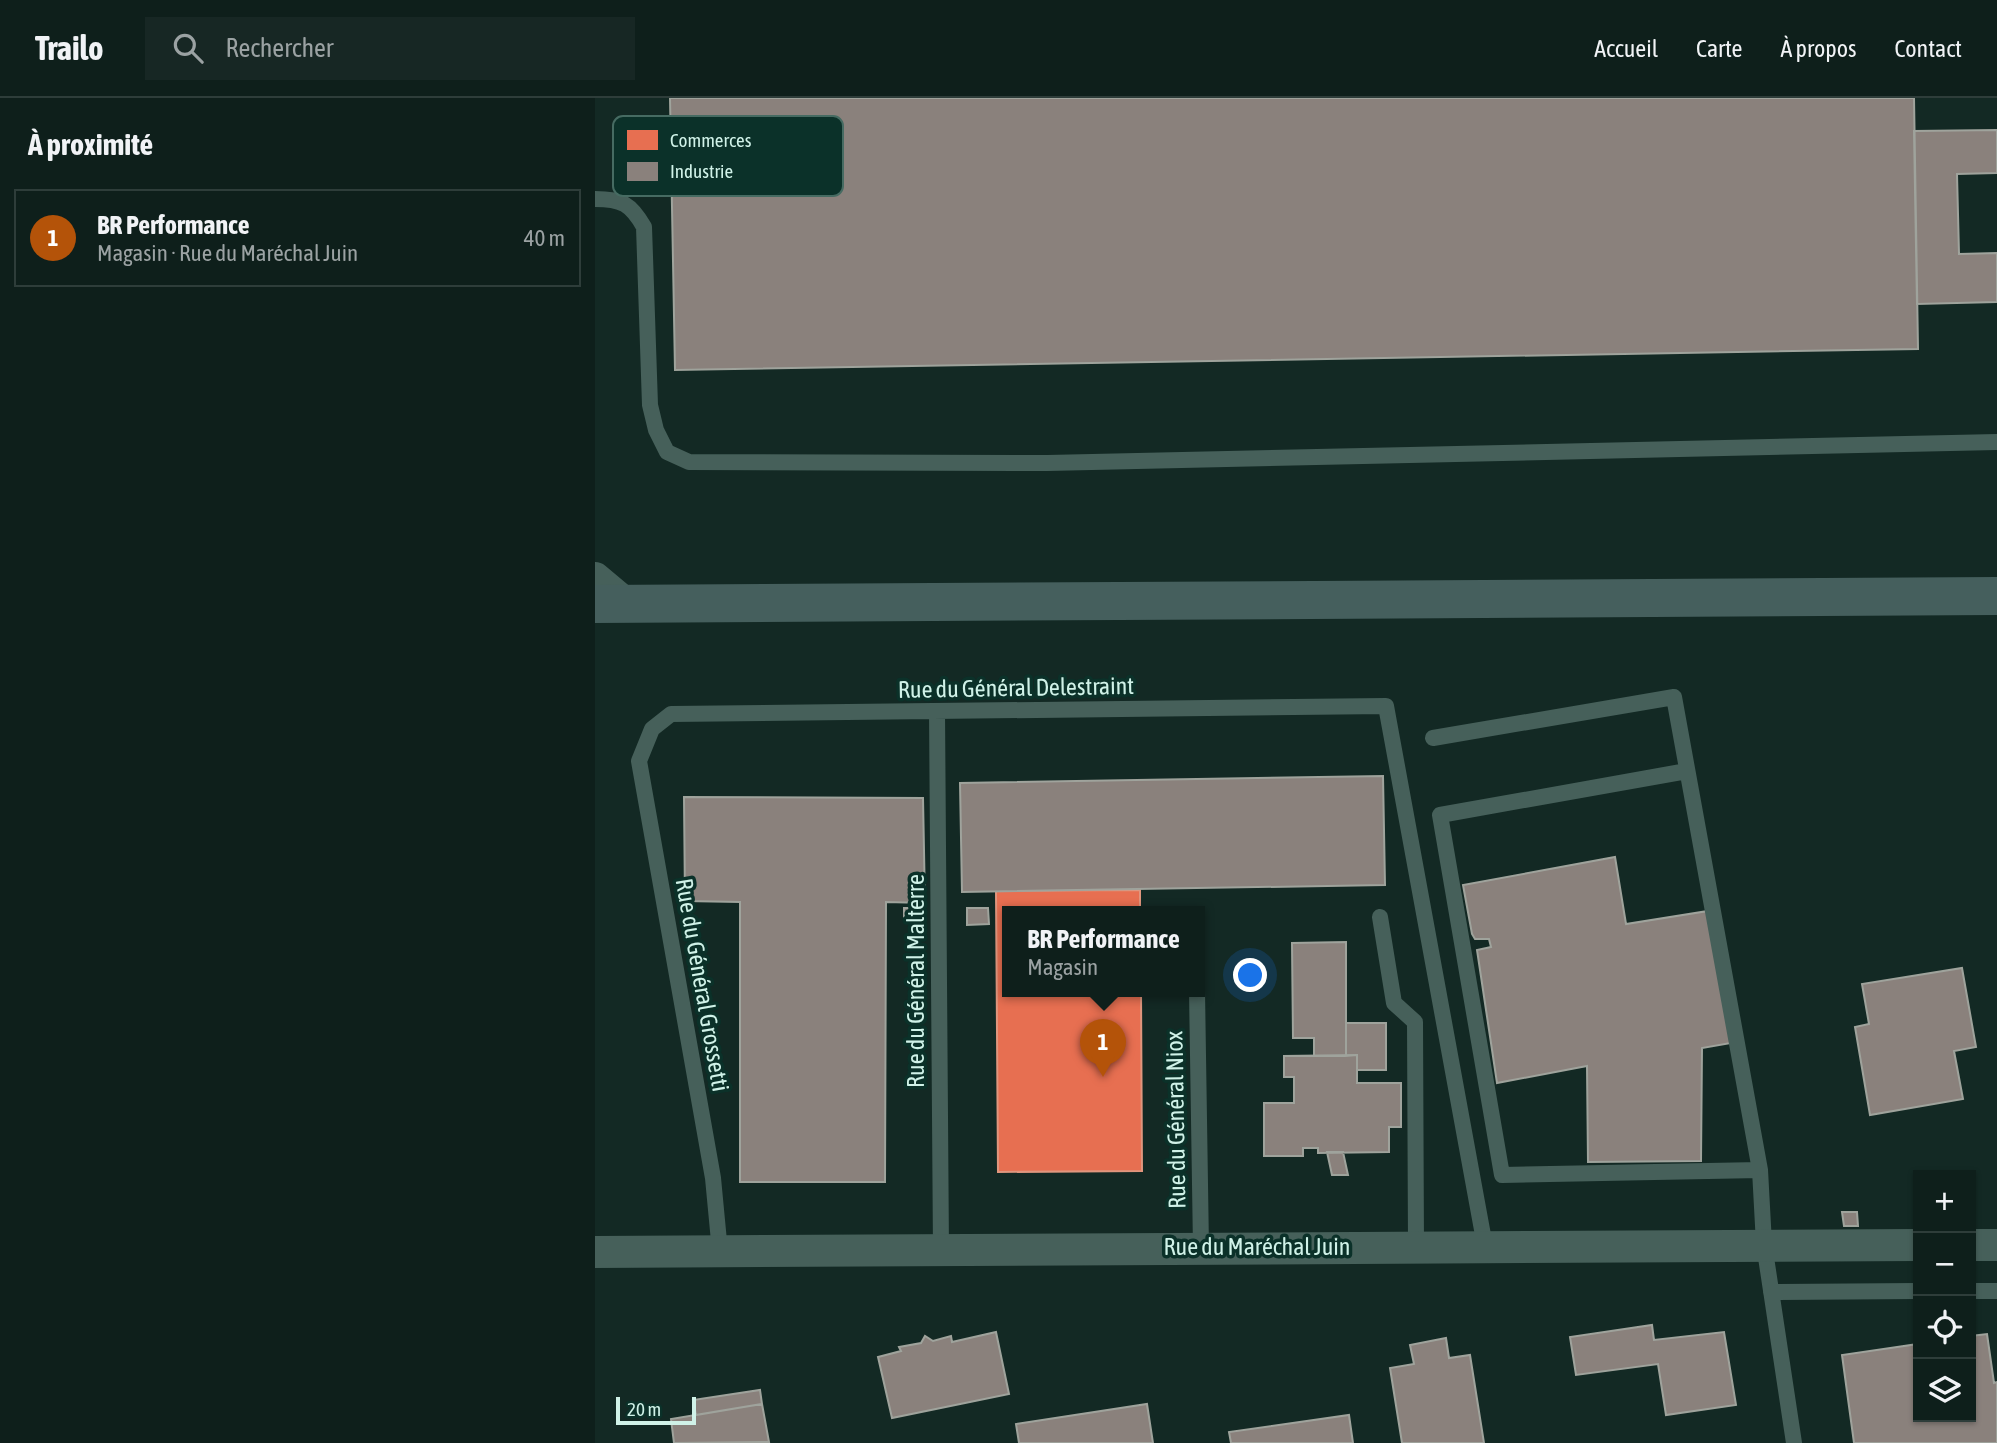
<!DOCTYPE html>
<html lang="fr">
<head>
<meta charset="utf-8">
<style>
  :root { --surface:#0e1f1b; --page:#172724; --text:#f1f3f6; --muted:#9ba2a3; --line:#2e3d3a; --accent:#b45309 }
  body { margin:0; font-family:"Asap Condensed",sans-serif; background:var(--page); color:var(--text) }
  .controls { position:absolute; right:21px; bottom:21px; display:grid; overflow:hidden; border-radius:0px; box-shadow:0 2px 5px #0004 }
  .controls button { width:63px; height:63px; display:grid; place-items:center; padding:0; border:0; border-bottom:2px solid var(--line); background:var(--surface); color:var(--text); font:35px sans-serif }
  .scale { position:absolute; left:21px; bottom:18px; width:80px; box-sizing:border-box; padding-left:7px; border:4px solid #d0f2e8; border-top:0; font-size:19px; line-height:24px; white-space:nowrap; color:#d0f2e8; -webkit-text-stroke:5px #0b3129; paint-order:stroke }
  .you { position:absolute; left:656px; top:878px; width:24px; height:24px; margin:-18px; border:5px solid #fff; border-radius:50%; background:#1a73e8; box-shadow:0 0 0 10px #1a73e833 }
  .badge { display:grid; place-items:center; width:46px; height:46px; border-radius:50%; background:var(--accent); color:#fff; font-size:23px; font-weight:700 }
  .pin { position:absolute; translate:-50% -58px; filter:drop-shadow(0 2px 4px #0008) }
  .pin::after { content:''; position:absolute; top:37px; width:24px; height:21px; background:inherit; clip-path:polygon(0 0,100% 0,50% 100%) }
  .popup { position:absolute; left:407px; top:808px; width:203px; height:91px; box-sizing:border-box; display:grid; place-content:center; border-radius:0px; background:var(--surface); filter:drop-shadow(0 2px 5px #0005); font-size:23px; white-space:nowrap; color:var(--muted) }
  .popup b { font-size:26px; color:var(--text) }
  .popup::after { content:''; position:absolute; left:50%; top:100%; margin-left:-14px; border:14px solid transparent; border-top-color:var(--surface) }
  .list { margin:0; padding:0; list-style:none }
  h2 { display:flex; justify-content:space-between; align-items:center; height:91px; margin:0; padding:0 28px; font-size:30px }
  h2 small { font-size:23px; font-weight:400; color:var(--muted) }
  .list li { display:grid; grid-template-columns:46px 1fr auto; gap:21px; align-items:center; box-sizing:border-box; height:98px; margin:0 14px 14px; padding:0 14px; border:2px solid var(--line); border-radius:0px }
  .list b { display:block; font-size:26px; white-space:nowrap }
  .list p { margin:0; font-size:23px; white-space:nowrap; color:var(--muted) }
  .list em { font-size:23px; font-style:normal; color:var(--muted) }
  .icon { flex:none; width:38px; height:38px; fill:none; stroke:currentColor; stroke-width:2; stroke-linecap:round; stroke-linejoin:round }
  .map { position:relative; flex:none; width:1402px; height:1345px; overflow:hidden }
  header { display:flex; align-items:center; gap:42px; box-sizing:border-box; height:98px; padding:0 35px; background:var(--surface); border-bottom:2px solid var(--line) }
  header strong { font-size:33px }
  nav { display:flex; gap:38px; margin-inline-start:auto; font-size:24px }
  .search { width:490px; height:63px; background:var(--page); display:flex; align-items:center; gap:18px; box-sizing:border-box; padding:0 24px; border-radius:0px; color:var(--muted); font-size:26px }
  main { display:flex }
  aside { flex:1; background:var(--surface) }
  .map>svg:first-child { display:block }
  .shops { fill:#e76f51; stroke:#e0967e; stroke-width:2 }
  .industry { fill:#8a817c; stroke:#9fa39c; stroke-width:2 }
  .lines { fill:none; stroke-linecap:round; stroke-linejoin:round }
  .service { stroke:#46605a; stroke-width:16 }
  .minor { stroke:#46605a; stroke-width:32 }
  .primary { stroke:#455f5d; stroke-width:38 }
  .labels { text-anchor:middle; stroke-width:7; stroke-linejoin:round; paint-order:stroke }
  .street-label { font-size:24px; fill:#d0f2e8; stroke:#0b3129 }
  .key { fill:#0b3129; stroke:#466b62; stroke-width:2 }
  .key-label { font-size:19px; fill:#d0f2e8 }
</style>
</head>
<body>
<header>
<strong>Trailo</strong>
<div class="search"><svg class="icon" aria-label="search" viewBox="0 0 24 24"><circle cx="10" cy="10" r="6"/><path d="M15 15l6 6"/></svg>Rechercher</div>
<nav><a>Accueil</a><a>Carte</a><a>À propos</a><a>Contact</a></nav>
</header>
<main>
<aside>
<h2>À proximité<small></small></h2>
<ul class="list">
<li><span class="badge">1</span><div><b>BR Performance</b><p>Magasin · Rue du Maréchal Juin</p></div><em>40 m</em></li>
</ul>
</aside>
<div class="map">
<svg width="1402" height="1345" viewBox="0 0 1402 1345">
  <rect width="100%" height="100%" fill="#132924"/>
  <path class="shops" d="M545,792V813H412V893H546L547,1073L403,1074L401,793Z"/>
  <path class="industry" d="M75,0H1319L1323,251L80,272Z
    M1402,32V75L1362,76L1364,156L1402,155V204L1322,206L1319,33Z
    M788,678L790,787L367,794L365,685Z
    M89,699L328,700L330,805L291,804L290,1084H145V804L90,803Z
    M1020,759L1031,826L1113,813L1136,945L1107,950L1106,1063L993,1064L992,968L902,985L882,852L896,849L894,841H880L877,836L868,787Z
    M309,810H329L330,818L309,819Z
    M372,810H393L394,826L372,827Z
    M751,844V958H719V940H698L697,845Z
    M1367,870L1381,949L1359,953L1368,1001L1275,1017L1260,929L1274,926L1267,886Z
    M751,925H791V972H762V957L751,958Z
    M762,957V985H806V1029H794V1054L723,1055V1050H708V1058H669V1005H699V979H689V958Z
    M732,1054H748L753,1077H737Z
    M1247,1114H1262L1263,1128H1249Z
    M1057,1227L1059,1242L1129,1234L1141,1307L1071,1317L1063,1266L981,1277L975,1239Z
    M401,1234L414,1296L297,1320L283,1259L306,1253L304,1249L326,1245L330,1238L338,1243L356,1238L357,1244Z
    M1392,1236L1399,1285L1402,1284V1345H1259L1247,1257L1323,1246V1319H1376V1238Z
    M851,1240L854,1260L875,1257L889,1345H807L795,1270L819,1266L815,1247Z
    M165,1292L167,1306L101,1317L98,1302Z
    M167,1306L174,1344L79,1345L76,1321Z
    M552,1306L558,1345H424L421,1326Z
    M754,1317L758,1345H636L634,1334Z"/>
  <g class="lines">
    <path class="service" d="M0,101C27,101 36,106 49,129L55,307L61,332L72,354L94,364L452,365L1402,344
      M342,613L346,1153
      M838,640L1079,599L1165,1072L1169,1146L1199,1345
      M1092,673L845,717L907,1077L1165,1072
      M785,819L799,905L820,924L821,1148
      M602,893L606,1150
      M125,1154L118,1080L44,663L57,631L76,616L791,608L890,1148
      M1376,1193H1402
      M1176,1194L1323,1193"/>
    <path class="minor" d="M0,480L31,506
      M1376,1147H1402
      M0,1154L1323,1147"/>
    <path class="primary" d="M0,506L1402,498"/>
  </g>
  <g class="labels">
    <g class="street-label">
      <text transform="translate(421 590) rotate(-1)" y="8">Rue du Général Delestraint</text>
      <text transform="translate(321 883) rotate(-90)" y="8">Rue du Général Malterre</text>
      <text transform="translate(107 887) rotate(80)" y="8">Rue du Général Grossetti</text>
      <text transform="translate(581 1022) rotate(-91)" y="8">Rue du Général Niox</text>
      <text x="662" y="1157">Rue du Maréchal Juin</text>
    </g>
  </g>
  <rect x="18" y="18" width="230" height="80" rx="10" class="key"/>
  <rect x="32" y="32" width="31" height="20" fill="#e76f51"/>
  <rect x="32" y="64" width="31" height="19" fill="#8a817c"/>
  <g class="key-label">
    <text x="75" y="49">Commerces</text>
    <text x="75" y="80">Industrie</text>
  </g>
</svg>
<div class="controls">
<button>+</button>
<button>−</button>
<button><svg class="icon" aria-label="locate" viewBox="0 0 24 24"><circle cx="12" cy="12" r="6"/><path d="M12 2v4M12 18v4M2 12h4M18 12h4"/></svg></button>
<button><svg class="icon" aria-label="layers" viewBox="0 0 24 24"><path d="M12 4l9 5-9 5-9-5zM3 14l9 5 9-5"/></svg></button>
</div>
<div class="scale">20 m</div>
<div class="you"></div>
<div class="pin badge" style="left:508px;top:979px">1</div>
<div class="popup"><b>BR Performance</b>Magasin</div>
</div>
</main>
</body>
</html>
